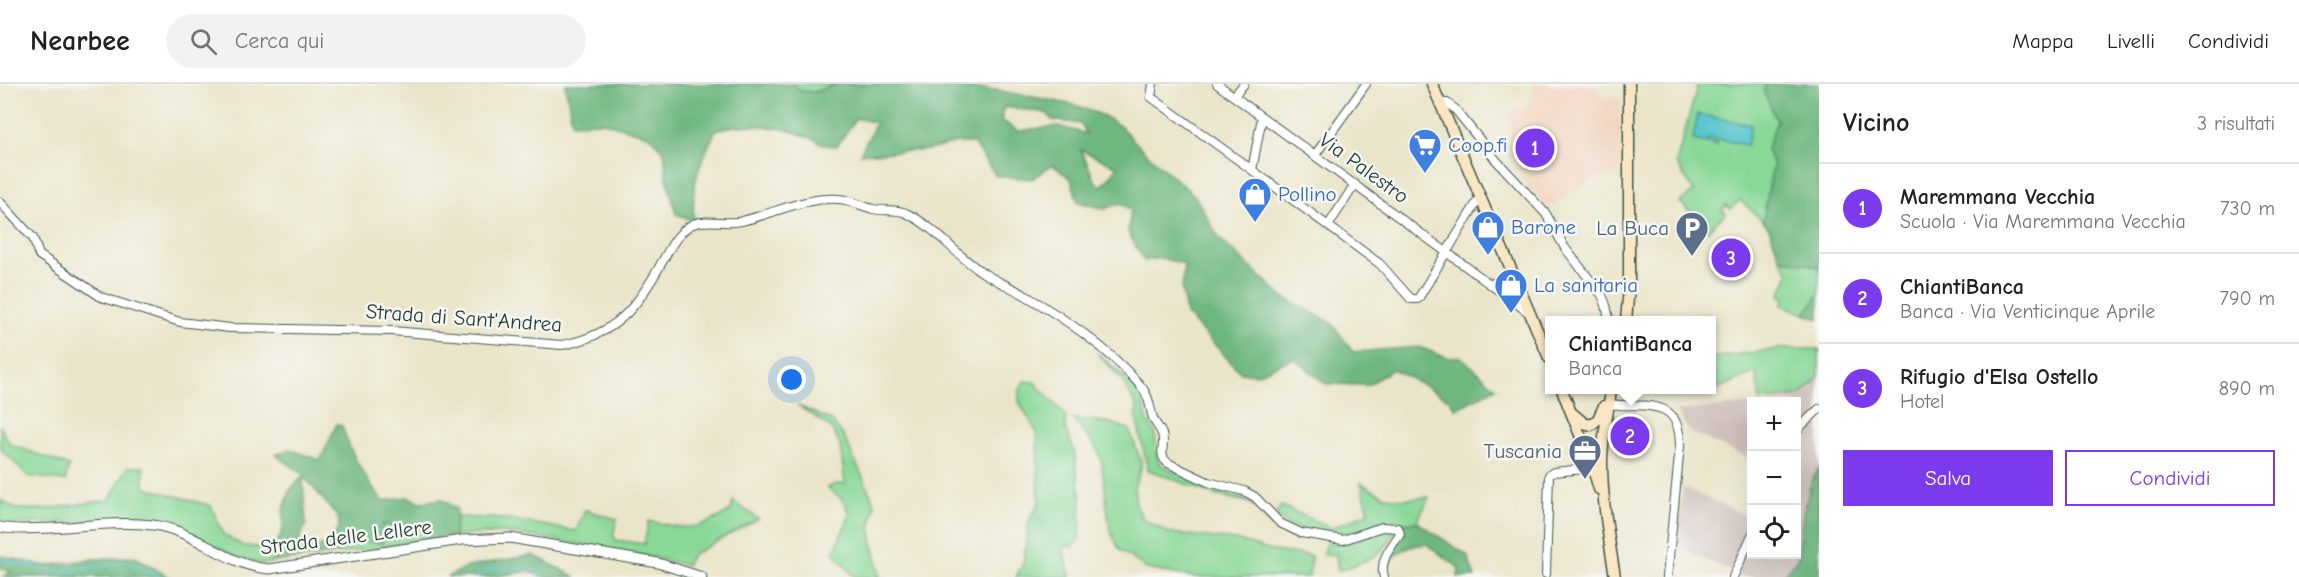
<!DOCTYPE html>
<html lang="it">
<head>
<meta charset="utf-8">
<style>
  :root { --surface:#fff; --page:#f2f2f2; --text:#202124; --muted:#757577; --line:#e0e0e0; --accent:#7c3aed }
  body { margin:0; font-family:"Comic Neue",sans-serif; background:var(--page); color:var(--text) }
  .controls { position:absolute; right:18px; bottom:18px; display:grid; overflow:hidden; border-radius:0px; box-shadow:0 6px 24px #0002 }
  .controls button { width:54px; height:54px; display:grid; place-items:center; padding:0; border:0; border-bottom:2px solid var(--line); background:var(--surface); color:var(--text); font:30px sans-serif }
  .you { position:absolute; left:792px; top:296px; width:21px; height:21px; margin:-15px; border:4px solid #fff; border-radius:50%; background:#1a73e8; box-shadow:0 0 0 9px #1a73e833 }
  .badge { display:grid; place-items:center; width:39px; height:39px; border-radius:50%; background:var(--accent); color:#fff; font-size:20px; font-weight:700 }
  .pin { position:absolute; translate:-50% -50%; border:3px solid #fff; box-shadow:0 2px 6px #0006 }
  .popup { position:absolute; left:1545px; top:232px; width:171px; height:78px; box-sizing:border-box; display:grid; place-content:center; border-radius:0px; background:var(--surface); filter:drop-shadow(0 2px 4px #0005); font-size:20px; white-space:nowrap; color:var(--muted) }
  .popup b { font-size:22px; color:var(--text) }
  .popup::after { content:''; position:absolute; left:50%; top:100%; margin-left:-12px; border:12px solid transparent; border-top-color:var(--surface) }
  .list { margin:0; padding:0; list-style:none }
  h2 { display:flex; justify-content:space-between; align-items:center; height:78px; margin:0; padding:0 24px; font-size:26px }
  h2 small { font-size:20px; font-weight:400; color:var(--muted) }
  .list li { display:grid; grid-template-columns:39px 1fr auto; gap:18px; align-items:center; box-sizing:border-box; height:90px; padding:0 24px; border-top:2px solid var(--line) }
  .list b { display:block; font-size:22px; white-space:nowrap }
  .list p { margin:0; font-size:20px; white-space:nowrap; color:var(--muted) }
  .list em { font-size:20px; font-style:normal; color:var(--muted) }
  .actions { display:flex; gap:12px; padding:18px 24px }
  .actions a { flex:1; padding:14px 0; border:2px solid var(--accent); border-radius:0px; text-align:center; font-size:21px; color:var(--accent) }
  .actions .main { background:var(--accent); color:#fff }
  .icon { flex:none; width:33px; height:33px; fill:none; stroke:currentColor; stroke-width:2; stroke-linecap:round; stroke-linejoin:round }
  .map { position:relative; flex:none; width:1819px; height:493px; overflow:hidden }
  header { display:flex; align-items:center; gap:36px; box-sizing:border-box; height:84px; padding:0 30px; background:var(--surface); border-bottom:2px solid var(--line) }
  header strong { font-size:28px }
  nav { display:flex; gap:33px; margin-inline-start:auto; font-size:21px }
  .search { width:420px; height:54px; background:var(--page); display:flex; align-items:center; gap:15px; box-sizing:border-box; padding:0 21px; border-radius:33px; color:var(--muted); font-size:22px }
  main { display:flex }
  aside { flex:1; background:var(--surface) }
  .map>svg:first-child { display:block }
  .built { fill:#f3d4bf }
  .industrial { fill:#cfc0bb }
  .green { fill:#89d897; stroke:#548a66; stroke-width:1.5 }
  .forest { fill:#6eb880; stroke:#467a5a; stroke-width:1.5; fill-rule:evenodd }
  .water { fill:#58c6cf; stroke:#3c8282; stroke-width:1.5 }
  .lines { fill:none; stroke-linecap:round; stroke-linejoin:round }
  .stream { stroke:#58c6cf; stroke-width:2 }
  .minor-casing { stroke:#3d564a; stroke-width:10 }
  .tertiary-casing { stroke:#3d564a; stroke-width:11 }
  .secondary-casing { stroke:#3d564a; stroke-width:13 }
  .minor { stroke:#fff; stroke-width:8 }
  .tertiary { stroke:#fff; stroke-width:9 }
  .secondary { stroke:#fbe6c3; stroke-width:10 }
  .labels { text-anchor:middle; stroke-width:5; stroke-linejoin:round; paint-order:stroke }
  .shop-label { font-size:21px; fill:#366cbe; stroke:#f6f6f2; text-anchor:start }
  .street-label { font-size:21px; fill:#1f3d34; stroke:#f6f6f2 }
  .service-label { font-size:21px; fill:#4e5e75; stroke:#f6f6f2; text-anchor:end }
</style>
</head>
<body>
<header>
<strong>Nearbee</strong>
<div class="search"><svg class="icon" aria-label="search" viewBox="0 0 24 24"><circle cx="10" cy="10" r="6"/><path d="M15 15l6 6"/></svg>Cerca qui</div>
<nav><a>Mappa</a><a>Livelli</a><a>Condividi</a></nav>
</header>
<main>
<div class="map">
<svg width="1819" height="493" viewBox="0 0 1819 493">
  <rect width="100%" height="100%" fill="#f6f6f2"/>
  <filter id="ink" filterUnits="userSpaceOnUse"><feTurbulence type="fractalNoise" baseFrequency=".0167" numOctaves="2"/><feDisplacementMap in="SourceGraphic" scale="12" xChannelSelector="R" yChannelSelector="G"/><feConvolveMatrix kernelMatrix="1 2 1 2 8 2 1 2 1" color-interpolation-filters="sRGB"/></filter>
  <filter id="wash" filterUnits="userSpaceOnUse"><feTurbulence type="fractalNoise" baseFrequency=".008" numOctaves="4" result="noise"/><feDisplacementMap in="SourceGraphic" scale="24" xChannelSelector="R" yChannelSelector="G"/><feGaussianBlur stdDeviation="1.35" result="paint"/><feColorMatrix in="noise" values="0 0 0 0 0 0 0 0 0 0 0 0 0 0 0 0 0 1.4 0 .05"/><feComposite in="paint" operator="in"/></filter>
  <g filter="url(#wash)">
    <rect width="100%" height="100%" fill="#eae5c9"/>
    <path class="built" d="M1534,0H1594L1605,15L1620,14V91L1592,94L1549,124L1527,102L1506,32L1533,18Z"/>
    <path class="industrial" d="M1819,293V384L1811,399L1803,431L1798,475L1782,493H1738L1739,490L1676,463L1683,403L1751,434L1752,470H1796V318L1767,317L1801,311Z
      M1751,320V375L1691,349L1676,327Z"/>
    <path class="green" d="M792,0H836C818,7 809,13 792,0Z
      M1698,0H1765L1764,8L1777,37L1767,65L1773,81L1763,137L1740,116L1730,125L1726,121L1722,125L1726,129L1708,147L1680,118L1694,107L1676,79Z
      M1780,174L1819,183V210L1805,230L1782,221L1785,214L1780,211L1789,190Z
      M1780,265H1819V293L1801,311L1760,317L1756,288L1708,309L1703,306H1711V274Z
      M1097,269L1126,294L1141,312L1148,337L1155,348L1157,375L1161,381L1206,403L1245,415L1258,424L1269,437L1291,454L1270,441L1259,426L1248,418L1218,412L1148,386L1136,333L1137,323L1121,295Z
      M1024,297L1034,298L1066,332L1065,344L1074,366L1081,414L1080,454L1074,462L1063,463L1070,493H1016L1023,480L1029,436L1039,420L1037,349L1019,318V308Z
      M797,321L832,337L844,353L875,420L870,445L880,493H854L834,468L850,430L843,416L827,404L836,400H845L840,361L831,344Z
      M1073,335L1107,338L1129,345L1141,377V384L1134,403L1136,420L1143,435L1169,449L1236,456L1268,466L1311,472L1309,493H1193L1147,485L1119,465L1110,446L1102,380L1098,366Z
      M0,342L10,360L69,382L65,397L28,392L2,366L0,361Z
      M128,383H144V403L211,422L224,451L243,462L274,464L275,478L262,480L236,473L194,450L154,436L9,440L0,437V416L16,425H45L109,416Z
      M1361,399C1387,416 1398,417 1429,413L1417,438L1387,439L1342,454L1302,446L1287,441L1276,430L1281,422L1332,444L1369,428Z
      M733,417L758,435L692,471L686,481L641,471L523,451L500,449L454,452L457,433L508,435L576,447L585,426L617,435L613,451L616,456L644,460L649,437C689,446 694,447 731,427Z
      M383,440L399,444L423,440L427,456L335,470L349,457L382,459Z
      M1389,446L1395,447C1384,474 1362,478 1338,487L1336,470L1324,471L1326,459H1349L1368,451Z"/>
    <path class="forest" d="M565,0H792L801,7L816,8L836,0H937L941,2L996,6L1075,21L1104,32L1120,42L1146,69L1195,112L1219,154L1284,214L1331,238L1353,268L1419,263L1449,274L1460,272L1496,304L1456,325L1449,315L1393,285L1368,301L1326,300L1294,274L1257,290L1240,288L1186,230L1182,206L1184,180L1161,174L1144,177L1128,148L1131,126L1120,119L1105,125L1078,118L1071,95L1052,81L1032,95L996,92L973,59H956L928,66L860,70L876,39L856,34L837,62C818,61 821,57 806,52C776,41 747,38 716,46C699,81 691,97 694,137L676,130L667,95L664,68L650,52L603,38L572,39ZM1004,23L1047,29L1052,36L1081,40L1087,50L1058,42L1018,47L1001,36ZM1081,66L1118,83L1102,102L1096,99Z
      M1765,0H1819V183L1780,174L1769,144L1763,137L1773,81L1767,65L1777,37L1764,8Z
      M1819,210V235L1805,230Z
      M337,340L342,342C351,370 364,394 383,417L407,413L421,418L442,415L457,425L454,452L427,456L423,440L399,444L383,440L382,459L349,457L335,470L275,478L274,464L283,446V428L290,406L304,391L276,371L289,365L320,376ZM306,395L338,433L339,442L330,460L320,462L298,460L306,440L303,396Z
      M1819,384V493H1782L1798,475L1803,431L1811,399Z
      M1417,438L1467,471L1475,493H1458L1459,484L1426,460C1412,461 1397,467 1389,479L1386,477L1392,465L1404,451L1402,440Z
      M533,471L576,493H542L529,487L491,493H447L467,483Z
      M0,472L47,482L93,475L136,473L169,493H3L12,488L0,485Z"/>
    <path class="water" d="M1698,30L1751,41L1747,61L1708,53L1707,56L1717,58L1716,61L1693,56Z"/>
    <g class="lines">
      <path class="stream" d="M0,475L65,489L127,478L159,493
        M477,493L490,485L533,486L543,493"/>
    </g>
  </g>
  <g filter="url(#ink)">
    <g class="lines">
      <defs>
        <path id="minor" d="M1153,0L1151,13L1252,86
          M1217,0L1528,228
          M1234,12L1244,0
          M1439,19H1447L1455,25L1496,76L1546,130L1565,164L1602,211L1606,221L1609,236
          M1262,33L1252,86L1380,180L1411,215H1418L1480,113
          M1315,71L1366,0
          M0,118L33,154L39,171L101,213L180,238L230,244L392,247L562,261C616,251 637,224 662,178C670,164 678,147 693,140C707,134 727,141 742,137C776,129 803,113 839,115C851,116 861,122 873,125C885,128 896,124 908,130C936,144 954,169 979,186C993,196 1009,202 1023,210C1067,236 1107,263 1140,301C1150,312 1149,322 1153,334C1155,340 1160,344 1162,350C1166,361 1157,371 1168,379L1208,398L1244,407L1255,413L1280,439L1301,449L1343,456L1382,443L1398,444L1400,450C1391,463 1379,476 1384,493
          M1328,142L1355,100
          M1493,199L1499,201L1506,199L1512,188
          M1609,320C1643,325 1680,310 1680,362L1667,493
          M1796,349L1802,341L1819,325
          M1546,490L1549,391L1554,388L1593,384
          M1733,493L1752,451"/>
        <path id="tertiary" d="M0,443C17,447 34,444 51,444C85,442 119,437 153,441C195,446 226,482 269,485L462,456L510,454L658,479L702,493"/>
        <path id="secondary" d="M1432,0L1549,274
          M1626,236L1629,204V0
          M1562,306L1591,378L1599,405
          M1611,306C1608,330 1602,354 1602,379C1602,417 1609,455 1615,493
          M1572,329L1584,339L1591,341L1598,335L1604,322"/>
      </defs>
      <use href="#minor" class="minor-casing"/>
      <use href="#tertiary" class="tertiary-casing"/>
      <use href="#secondary" class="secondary-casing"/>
      <use href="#minor" class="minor"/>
      <use href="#tertiary" class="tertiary"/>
      <use href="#secondary" class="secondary"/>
    </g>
  </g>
  <defs>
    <symbol id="supermarket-pin" viewBox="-11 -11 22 30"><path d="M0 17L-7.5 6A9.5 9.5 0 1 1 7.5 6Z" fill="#3f7fe0" stroke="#f6f6f2"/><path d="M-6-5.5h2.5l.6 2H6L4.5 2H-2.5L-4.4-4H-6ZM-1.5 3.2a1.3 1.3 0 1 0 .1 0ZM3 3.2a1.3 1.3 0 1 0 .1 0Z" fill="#fff"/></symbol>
    <symbol id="shop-pin" viewBox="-11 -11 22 30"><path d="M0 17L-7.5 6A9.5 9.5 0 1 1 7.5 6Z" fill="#3f7fe0" stroke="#f6f6f2"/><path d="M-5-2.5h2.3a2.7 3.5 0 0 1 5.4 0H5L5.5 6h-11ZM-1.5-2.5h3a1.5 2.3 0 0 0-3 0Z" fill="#fff"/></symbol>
    <symbol id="parking-pin" viewBox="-11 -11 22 30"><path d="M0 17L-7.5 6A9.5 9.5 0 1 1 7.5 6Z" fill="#5c6f8a" stroke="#f6f6f2"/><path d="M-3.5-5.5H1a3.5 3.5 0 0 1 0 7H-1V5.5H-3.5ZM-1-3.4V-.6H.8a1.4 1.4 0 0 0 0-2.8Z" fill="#fff"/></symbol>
    <symbol id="office-pin" viewBox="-11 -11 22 30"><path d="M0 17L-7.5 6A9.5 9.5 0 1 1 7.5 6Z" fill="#5c6f8a" stroke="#f6f6f2"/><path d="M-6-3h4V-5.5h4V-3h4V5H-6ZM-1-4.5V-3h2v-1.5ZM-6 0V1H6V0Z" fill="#fff"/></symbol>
  </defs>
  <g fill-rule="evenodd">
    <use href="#supermarket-pin" x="1406" y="42" width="38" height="52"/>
    <use href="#shop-pin" x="1236" y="91" width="38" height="52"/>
    <use href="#shop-pin" x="1469" y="124" width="38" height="52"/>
    <use href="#parking-pin" x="1673" y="125" width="38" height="52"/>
    <use href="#shop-pin" x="1492" y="182" width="38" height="52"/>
    <use href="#office-pin" x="1566" y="348" width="38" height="52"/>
  </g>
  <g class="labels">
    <g class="shop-label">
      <text x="1448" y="68">Coop.fi</text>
      <text x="1278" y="117">Pollino</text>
      <text x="1511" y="150">Barone</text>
      <text x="1534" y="208">La sanitaria</text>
    </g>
    <g class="street-label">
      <text transform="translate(1364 84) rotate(36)" y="7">Via Palestro</text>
      <text transform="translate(464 234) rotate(4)" y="7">Strada di Sant'Andrea</text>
      <text transform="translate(346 453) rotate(-7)" y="7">Strada delle Lellere</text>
    </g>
    <g class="service-label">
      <text x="1669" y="151">La Buca</text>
      <text x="1562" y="374">Tuscania</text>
    </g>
  </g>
</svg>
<div class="controls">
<button>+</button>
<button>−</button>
<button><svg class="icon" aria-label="locate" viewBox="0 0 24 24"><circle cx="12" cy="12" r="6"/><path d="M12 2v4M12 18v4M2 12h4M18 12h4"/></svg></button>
</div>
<div class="you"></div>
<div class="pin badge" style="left:1535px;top:64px">1</div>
<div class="pin badge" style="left:1630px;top:352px">2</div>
<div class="popup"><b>ChiantiBanca</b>Banca</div>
<div class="pin badge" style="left:1731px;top:174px">3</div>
</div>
<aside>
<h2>Vicino<small>3 risultati</small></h2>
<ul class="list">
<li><span class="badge">1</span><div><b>Maremmana Vecchia</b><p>Scuola · Via Maremmana Vecchia</p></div><em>730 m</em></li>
<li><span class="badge">2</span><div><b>ChiantiBanca</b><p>Banca · Via Venticinque Aprile</p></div><em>790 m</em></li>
<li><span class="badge">3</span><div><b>Rifugio d'Elsa Ostello</b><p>Hotel</p></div><em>890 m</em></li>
</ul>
<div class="actions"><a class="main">Salva</a><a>Condividi</a></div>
</aside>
</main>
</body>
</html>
